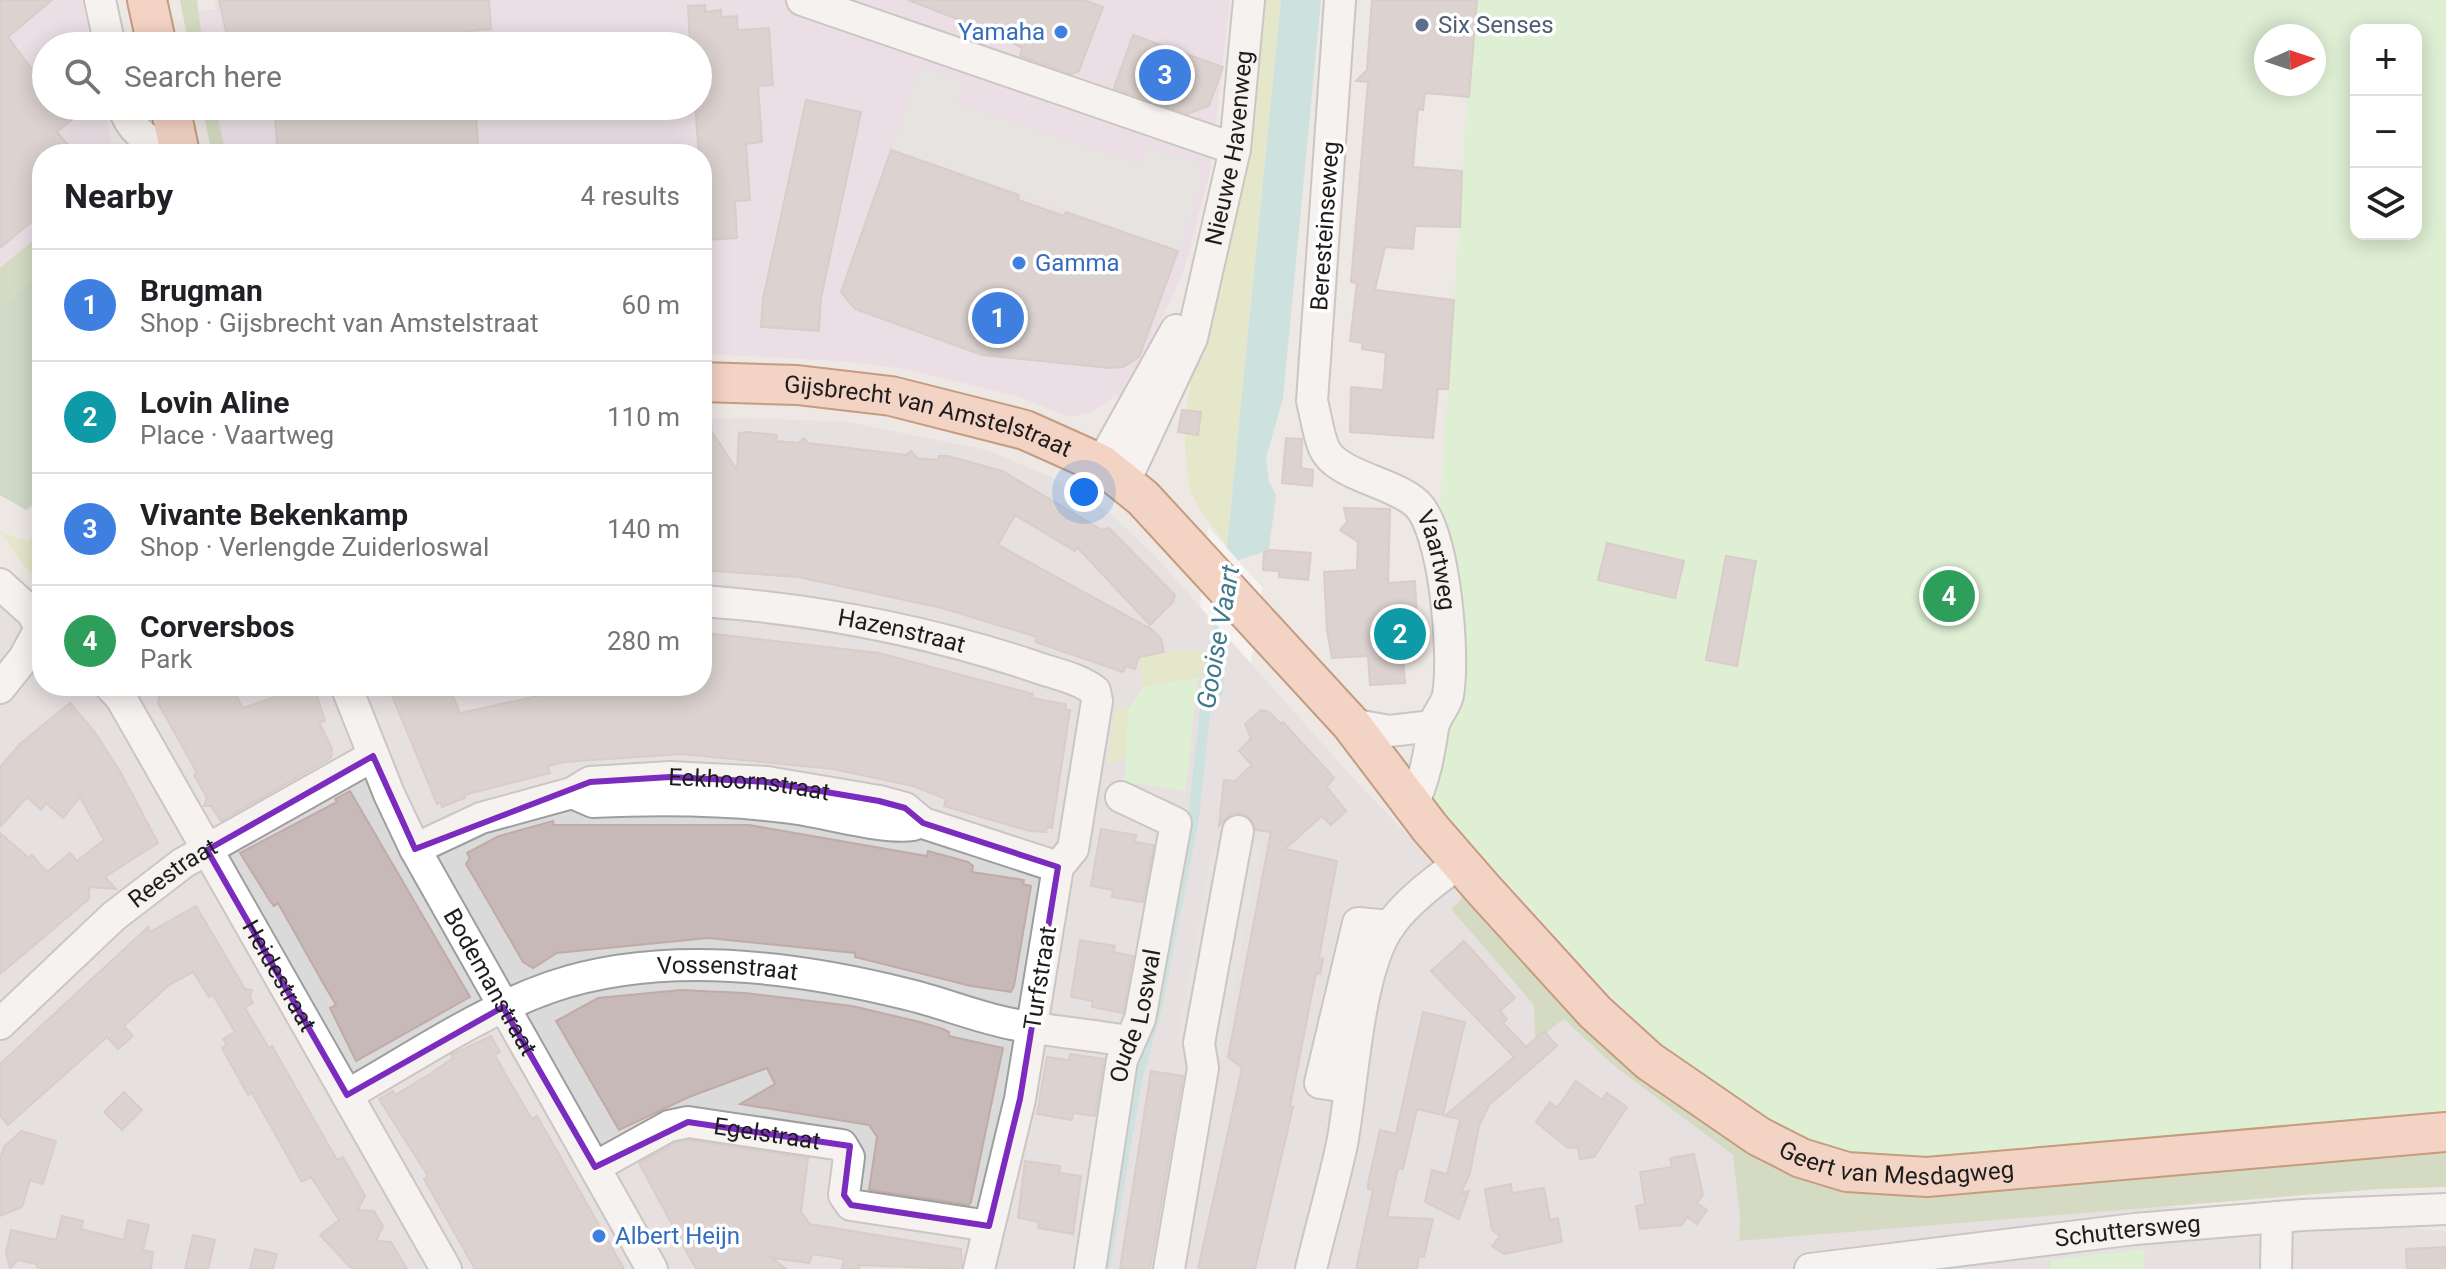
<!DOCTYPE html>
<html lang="en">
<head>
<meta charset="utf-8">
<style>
  :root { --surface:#fff; --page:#f6f6f6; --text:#202124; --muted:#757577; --line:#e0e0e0; --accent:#c60535 }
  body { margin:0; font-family:Roboto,sans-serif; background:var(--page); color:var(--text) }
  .controls { position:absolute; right:24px; top:24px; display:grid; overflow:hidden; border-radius:16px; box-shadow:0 4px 20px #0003 }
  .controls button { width:72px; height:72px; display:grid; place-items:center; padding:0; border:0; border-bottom:2px solid var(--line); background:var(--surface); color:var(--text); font:40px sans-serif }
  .compass { position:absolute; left:2254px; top:24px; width:72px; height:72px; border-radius:50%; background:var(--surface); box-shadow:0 4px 20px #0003; rotate:87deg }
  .you { position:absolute; left:1084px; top:492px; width:28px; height:28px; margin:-20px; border:6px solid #fff; border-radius:50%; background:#1a73e8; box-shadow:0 0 0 12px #1a73e833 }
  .badge { display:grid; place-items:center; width:52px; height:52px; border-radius:50%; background:var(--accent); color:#fff; font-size:26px; font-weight:700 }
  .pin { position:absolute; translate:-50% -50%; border:4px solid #fff; box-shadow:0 2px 8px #0006 }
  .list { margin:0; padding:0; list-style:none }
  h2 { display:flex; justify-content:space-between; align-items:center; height:104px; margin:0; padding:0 32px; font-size:34px }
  h2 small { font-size:26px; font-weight:400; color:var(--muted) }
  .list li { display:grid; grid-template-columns:52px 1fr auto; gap:24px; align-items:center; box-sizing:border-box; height:112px; padding:0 32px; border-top:2px solid var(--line) }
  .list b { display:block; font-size:30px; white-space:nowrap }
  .list p { margin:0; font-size:26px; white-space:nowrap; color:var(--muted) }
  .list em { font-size:26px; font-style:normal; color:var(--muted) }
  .icon { flex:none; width:44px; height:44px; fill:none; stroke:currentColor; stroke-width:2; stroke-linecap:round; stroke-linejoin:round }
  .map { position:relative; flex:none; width:2446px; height:1269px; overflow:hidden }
  .search { position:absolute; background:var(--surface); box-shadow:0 4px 20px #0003; left:32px; top:32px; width:680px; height:88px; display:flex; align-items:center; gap:20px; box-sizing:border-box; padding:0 28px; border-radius:44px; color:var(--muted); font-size:30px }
  .panel { position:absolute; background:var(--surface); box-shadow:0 4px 20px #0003; left:32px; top:144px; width:680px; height:552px; border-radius:32px }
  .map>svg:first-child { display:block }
  .residential { fill:#dbdadb }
  .industrial { fill:#e6d6e7 }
  .grass { fill:#d7e7aa }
  .forest { fill:#b5cd99 }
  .cemetery { fill:#a8c7a5 }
  .park { fill:#caf8c1; fill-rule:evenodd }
  .parking { fill:#ddd }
  .water { fill:#a5dbda }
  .pier { fill:#fff }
  .building { fill:#c6b9b7; stroke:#c0aba6; stroke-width:2 }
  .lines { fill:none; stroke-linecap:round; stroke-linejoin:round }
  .minor-casing { stroke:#9e9e9e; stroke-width:34 }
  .major-casing { stroke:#934004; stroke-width:42 }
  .minor { stroke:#fff; stroke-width:30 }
  .major { stroke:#f9bb9e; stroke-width:38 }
  .marked { fill:none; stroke:#7b2cbf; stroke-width:6; stroke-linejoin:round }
  .service-dot { fill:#5c6f8a; stroke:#fff; stroke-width:3 }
  .shop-dot { fill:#3f7fe0; stroke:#fff; stroke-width:3 }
  .labels { text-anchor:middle; stroke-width:7; stroke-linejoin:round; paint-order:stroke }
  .service-label { font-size:24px; fill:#4e5e75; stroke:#fff; text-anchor:start }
  .shop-label { font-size:24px; fill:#366cbe; stroke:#fff; text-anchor:start }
  .street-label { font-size:24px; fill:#1d1d1d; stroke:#fff }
  .water-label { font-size:26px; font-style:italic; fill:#40798b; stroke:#fff }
</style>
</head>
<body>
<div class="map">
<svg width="2446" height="1269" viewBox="0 0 2446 1269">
  <rect width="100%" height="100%" fill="#eee8e4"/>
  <path class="residential" d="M748,418L848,422L987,450L1051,477L1111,514L1155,556L1355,780L1492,923L1833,1177L2446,1231V1269H0V601L42,644V686H702V419Z"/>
  <path class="industrial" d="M0,0H82L91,46H46V106H104L114,154H42V233L0,268Z
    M214,0H1230L1210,173L1183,273L1147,351L1119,399L1114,394L1109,402L1089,413L1068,417L1017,396L905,369L841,361L702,354V154H224L213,106H698V46H200L192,11L216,9Z"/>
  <path class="grass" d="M1262,0H1281L1227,546C1214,528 1194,506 1189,484C1172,395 1215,302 1235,217C1251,146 1259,72 1262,0Z
    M42,528V570L30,573L0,532L29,541Z
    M1187,649L1206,652L1202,676L1142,687L1141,657Z
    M1116,706L1128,710L1126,758L1107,764Z"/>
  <path class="forest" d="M180,0H197L203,46H189Z
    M202,106H215L226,154H212Z
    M42,233V273L0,308V268Z
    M1466,894L1641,1069L2446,1144V1187L2379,1189L1739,1241L1740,1218L1733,1155L1613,1065L1564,1019L1535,1041L1534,1005L1451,909Z"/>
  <path class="cemetery" d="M42,273V498L26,510L0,495V308Z"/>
  <path class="park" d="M1474,0H2446V1121L1891,1169L1807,1154L1731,1111L1607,992L1429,796L1441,745L1465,676L1454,619L1451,572L1440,508ZM2356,30H2416V234H2356ZM2266,36H2314V84H2266Z
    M1201,677L1197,681L1186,791L1121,781L1125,776L1128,710L1143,687Z
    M2145,1249L2143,1269H2050L2051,1260Z"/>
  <path class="parking" d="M920,66L964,82L958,104L1141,164L1147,147L1195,162L1204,176L1179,251L965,176L910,330L855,309L845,284L846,277Z
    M1244,843L1261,846L1221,1059L1211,1056Z
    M1212,849L1228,852L1192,1042L1177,1040Z"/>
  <path class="water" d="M1281,0H1321L1283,398L1266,458L1269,482L1276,495L1269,550L1239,560L1225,638L1223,694L1211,704L1199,818L1162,1009L1143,1076L1110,1269H1100L1132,1071L1188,816L1206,653L1215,624L1227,546Z"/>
  <path class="pier" d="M1208,527L1262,587L1251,663L1200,607Z"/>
  <path class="building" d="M0,0H52L8,37L46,88V106H65L74,118L57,132L76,154H42V213L0,248Z
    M219,0H489L491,29L469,31L470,46H351V40L229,46Z
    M908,0H1084L1103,7L1079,71L1072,74L1020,56L1022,48L996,34Z
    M1372,0H1477L1469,97L1425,93L1423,110L1418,109L1415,142L1413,167L1462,171L1460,227L1415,226L1413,249L1385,247L1375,290L1454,300L1448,389H1438L1433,438L1350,432L1351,387L1383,390L1386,353L1362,349L1363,343L1350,341L1357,283L1351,282L1368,82L1356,81L1367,70Z
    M705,5V12L721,10V17L737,16L738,30L769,28L773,85L758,86L762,142L746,144L750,200L735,201L737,238L706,240L702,154H699L695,106H698V46H690L688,6Z
    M1133,35L1223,67L1209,106L1187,114L1114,88Z
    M806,100L861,112L821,298L819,331L761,327L763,299Z
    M274,106H475L479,154H278Z
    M891,150L1019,195L1018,200L1064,216L1066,212L1178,251L1139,357L1123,367L1110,368L982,355L855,309L841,292Z
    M1182,410L1201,412L1198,435L1178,432Z
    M712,432L737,470L739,433L748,432L777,435L776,441L798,443L804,438L808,443L906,455L911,451L917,458L938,460L939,456H948L1002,471L1102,530L1109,528L1175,595L1173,602L1150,625L1077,547L1075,551L1015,515L998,545L1153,630L1161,639L1164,652L1139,657L1135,669L1126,666L1123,672L1035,642L1037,637L942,608L798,577L702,570V445Z
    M1286,438L1302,439L1301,468L1313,470L1312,486L1282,483Z
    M1344,508L1390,509L1388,583L1415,581L1418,642L1402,643L1405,683L1370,685L1368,656L1332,658L1327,631L1324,572L1357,570L1358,542L1340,530L1347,522Z
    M1607,543L1684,561L1675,598L1598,580Z
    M1272,550L1311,553L1308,580L1279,577V571L1263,570L1264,552Z
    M1726,556L1756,561L1737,666L1706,660Z
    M706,633L879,653L1033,694L1031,698L1066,704L1065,709L1070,710L1052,828L1047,827L1046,832L1029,831L944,806L946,799L913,786L833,769L682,754L564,762L548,766L550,773L464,795L465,798L442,807L441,803L437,804L388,686H449L460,713L584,686H702V634Z
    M161,686H231L243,708L275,697L271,686H314L325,721L319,722L332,749L331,758L221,821L211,806H204L207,798L194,775L197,773L158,703Z
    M70,703L94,731L121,773L158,843L105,877L116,889L89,887V899L0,974V833L29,858L32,855L47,872L70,853L77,861L104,840L80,797L63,818L46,803L41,810L27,797L0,827V767L20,744Z
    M1261,710L1269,712L1281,724L1283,722L1334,778L1327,787L1346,811L1331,825L1322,816L1285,849L1337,861L1319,958L1323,959L1320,974L1316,973L1290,1106L1293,1107L1255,1269H1198L1242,1068L1228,1057L1271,832L1256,830L1250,818L1240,813L1231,814L1219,826L1224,780L1235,781L1252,765L1239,751L1251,738L1245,724Z
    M350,791L470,997L356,1061L330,1008L336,1005L323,983L278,903L274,906L270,901L240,853L337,802L335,799Z
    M553,821L554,825H749L927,856L928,851L968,862L973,866L972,872L1024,880L1023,884L1031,886L1014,986L1011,992L971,986L855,957V953L708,938L557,953L533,968L523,962L482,891L466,864L470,858L467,853L499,836Z
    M1101,829L1136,835L1135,842L1154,845L1143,902L1112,897L1113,890L1091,886Z
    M196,906L245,989L252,990L250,997L253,1003L245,1008L269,1048L272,1046L337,1160L343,1157L361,1189L365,1195L358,1210L374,1211L383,1226L376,1241L391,1242L407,1269H352L320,1235L339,1220L311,1177L302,1182L252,1093L248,1095L222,1048L227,1046L223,1039L235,1032L213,995L209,997L193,972L169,985L124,1026L133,1036L118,1049L107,1037L8,1125L0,1116V1064L148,927L150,932Z
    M1080,940L1115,946L1113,952L1133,956L1123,1013L1092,1007L1093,1001L1071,997Z
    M1464,941L1515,998L1500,1011L1507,1019L1503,1023L1526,1047L1544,1031L1557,1046L1489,1105L1479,1126L1470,1173L1461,1193L1469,1191L1459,1219L1425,1202L1432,1170L1447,1174L1450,1163L1460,1119L1445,1116L1514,1057L1431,971Z
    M681,990L745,993L852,1006L920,1022L943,1029L949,1032V1036L1003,1048L971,1202L969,1205L869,1190L877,1137L869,1125L740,1104L775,1084L767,1068L689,1097L619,1130L556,1021L598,998Z
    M1423,1012L1465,1022L1443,1115L1417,1109L1403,1169L1398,1168L1387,1217L1433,1219L1424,1257L1419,1256L1417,1269H1356L1373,1190L1368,1189V1184L1380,1130L1396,1134Z
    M491,1036L500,1052L495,1055L507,1077L532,1119L537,1116L624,1269H475L424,1179L428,1176L379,1099L393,1091L395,1095L430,1074L453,1058L451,1055Z
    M1070,1054L1104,1059L1095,1116L1073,1113L1072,1120L1037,1114L1047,1057L1069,1060Z
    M1151,1071L1183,1076L1150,1269H1120Z
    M1576,1081L1602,1100L1607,1093L1627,1107L1594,1157L1580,1159L1578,1147L1568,1148L1536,1122L1550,1102L1557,1108Z
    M124,1092L142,1110L122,1130L104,1112Z
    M21,1131L56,1141L43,1184L30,1180L22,1207L0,1216V1159L4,1147Z
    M689,1140L808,1158L801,1212L810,1224L961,1249L962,1269L859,1265V1269H842L844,1259L813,1254L809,1263L772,1258L786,1269H696L639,1163L675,1143Z
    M1694,1154L1703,1195L1697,1203L1707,1210L1697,1224L1687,1217L1682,1225L1640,1229L1636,1206L1645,1204L1640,1172L1672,1167L1670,1158Z
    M1025,1161L1060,1166L1059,1173L1081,1176L1073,1234L1038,1228L1039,1222L1018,1218Z
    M1511,1184L1512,1193L1544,1188L1550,1220L1558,1218L1562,1242L1504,1254L1492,1246L1500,1236L1492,1230L1485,1189Z
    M62,1216L83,1221L81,1229L124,1240L128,1220L149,1225L143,1250L153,1252L151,1269H38L36,1264L18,1260L10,1268L6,1252L11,1230L56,1240Z
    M193,1235L215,1240L208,1269H185Z
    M2446,1247V1269H2407L2406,1249Z
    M255,1249L277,1254L273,1269H250Z"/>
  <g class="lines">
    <defs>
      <g id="minor">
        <path d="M100,0L110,46"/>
        <path d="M802,0L1235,149"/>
        <path id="s1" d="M1340,0L1312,401C1316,416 1318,434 1324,448C1336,476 1394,482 1417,504C1445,531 1455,656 1448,695C1446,706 1435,716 1433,728C1429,755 1425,778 1413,804"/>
        <path d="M123,106C131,133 149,141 172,154"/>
        <path d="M1101,464L1176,330"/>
        <path id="s2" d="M1125,481L1192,338L1235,149L1249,0"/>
        <path d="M0,584L32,613L42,630"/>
        <path id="s3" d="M702,601C815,609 925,630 1033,666C1052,673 1079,678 1095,691L1097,701L1073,849L1058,867L1020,1099L979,1269"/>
        <path id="s4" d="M110,686L121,698L446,1269"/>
        <path id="s5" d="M346,686L389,794L415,849L652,1269"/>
        <path d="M0,688L24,658L42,625"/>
        <path d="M1351,724L1389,731L1433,726"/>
        <path d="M577,795L593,802C659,799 725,799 791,808C824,812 884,830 913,825"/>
        <path id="s6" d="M415,849L481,818L572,793L590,782L670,777L767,782L879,801L905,808L923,823L1058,867"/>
        <path id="s7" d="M0,1024L114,916L183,863L373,756"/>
        <path d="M1347,1087L1320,1083L1358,923L1390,926"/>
        <path id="s8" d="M347,1095C413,1058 479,1012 551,987C663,949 794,966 906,994C941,1002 976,1017 1012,1024C1047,1031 1084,1034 1120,1040L1128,1044"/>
        <path id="s9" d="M595,1167L669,1126L688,1122L842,1145L849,1157L844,1195L851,1205L989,1226"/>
        <path id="s10" d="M1090,1269L1122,1060L1140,1019L1176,823L1121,797"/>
        <path d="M1169,1269L1203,1068L1199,1043L1238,831"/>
        <path d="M1311,1269C1321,1227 1333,1186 1342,1144C1353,1087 1357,970 1391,924C1410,899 1435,881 1459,863"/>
        <path id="s11" d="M1810,1269L2135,1229L2302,1215L2446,1209"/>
        <path d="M2276,1269L2277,1217"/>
      </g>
      <g id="major">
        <path d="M147,0L157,46"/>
        <path d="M170,106L180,154"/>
        <path id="s12" d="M702,382L797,385L891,396L1025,430L1101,464L1143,498L1351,724L1430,828L1484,890L1595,1012L1649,1061L1758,1136L1801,1158L1847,1172L1927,1177L2446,1132"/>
      </g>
    </defs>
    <use href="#minor" class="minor-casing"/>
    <use href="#major" class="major-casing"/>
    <use href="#minor" class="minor"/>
    <use href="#major" class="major"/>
  </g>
  <path d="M0 0H2446V1269H0ZM373,756L415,849L590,782L670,777L767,782L879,801L905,808L923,823L1058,867L1020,1099L989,1226L851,1205L844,1195L850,1146L688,1122L595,1167L503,1007L347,1095L207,850Z" fill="#eee8e4" fill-opacity=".55" fill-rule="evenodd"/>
  <path class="marked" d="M373,756L415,849L590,782L670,777L767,782L879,801L905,808L923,823L1058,867L1020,1099L989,1226L851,1205L844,1195L850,1146L688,1122L595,1167L503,1007L347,1095L207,850Z"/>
  <circle class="service-dot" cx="1422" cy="25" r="8"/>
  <g class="shop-dot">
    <circle cx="1061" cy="32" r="8"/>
    <circle cx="1019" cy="263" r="8"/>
    <circle cx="599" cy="1236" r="8"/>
  </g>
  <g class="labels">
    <g class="service-label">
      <text x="1438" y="33">Six Senses</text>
    </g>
    <g class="shop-label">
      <text x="1045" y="40" text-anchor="end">Yamaha</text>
      <text x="1035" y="271">Gamma</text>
      <text x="615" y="1244">Albert Heijn</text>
    </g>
    <g class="street-label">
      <text dy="8" stroke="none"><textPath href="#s2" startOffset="352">Nieuwe Havenweg</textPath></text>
      <text transform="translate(1325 226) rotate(-86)" y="8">Beresteinseweg</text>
      <text dy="8" stroke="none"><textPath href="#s12" startOffset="230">Gijsbrecht van Amstelstraat</textPath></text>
      <text dy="8" stroke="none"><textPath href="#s1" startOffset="622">Vaartweg</textPath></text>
      <text dy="8" stroke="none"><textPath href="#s3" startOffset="202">Hazenstraat</textPath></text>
      <text dy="8" stroke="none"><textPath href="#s6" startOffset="348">Eekhoornstraat</textPath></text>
      <text dy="8" stroke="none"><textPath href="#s7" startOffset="230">Reestraat</textPath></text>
      <text dy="8" stroke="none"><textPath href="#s8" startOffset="410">Vossenstraat</textPath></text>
      <text dy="8" stroke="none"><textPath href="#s4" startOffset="336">Heidestraat</textPath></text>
      <text transform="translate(1040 978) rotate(-81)" y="8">Turfstraat</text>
      <text dy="8" stroke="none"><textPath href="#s5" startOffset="330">Bodemanstraat</textPath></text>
      <text dy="8" stroke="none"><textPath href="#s10" startOffset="258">Oude Loswal</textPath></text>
      <text dy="8" stroke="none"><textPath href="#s9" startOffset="184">Egelstraat</textPath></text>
      <text dy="8" stroke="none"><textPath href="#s12" startOffset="1500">Geert van Mesdagweg</textPath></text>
      <text dy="8" stroke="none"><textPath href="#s11" startOffset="320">Schuttersweg</textPath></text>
    </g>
    <g class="water-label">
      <text transform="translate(1218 637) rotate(-80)" y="9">Gooise Vaart</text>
    </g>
  </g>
</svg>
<div class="controls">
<button>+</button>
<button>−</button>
<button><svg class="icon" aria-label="layers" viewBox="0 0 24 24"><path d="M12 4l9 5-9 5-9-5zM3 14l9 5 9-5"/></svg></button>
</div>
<svg class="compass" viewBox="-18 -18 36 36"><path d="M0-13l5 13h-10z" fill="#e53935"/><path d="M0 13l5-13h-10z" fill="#757577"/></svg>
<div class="you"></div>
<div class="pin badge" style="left:998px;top:318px;background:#3f7fe0">1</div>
<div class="pin badge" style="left:1400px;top:634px;background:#0f9aa8">2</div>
<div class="pin badge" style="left:1165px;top:75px;background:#3f7fe0">3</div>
<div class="pin badge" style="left:1949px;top:596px;background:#2e9e5b">4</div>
<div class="search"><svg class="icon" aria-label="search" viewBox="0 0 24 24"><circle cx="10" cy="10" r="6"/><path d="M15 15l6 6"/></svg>Search here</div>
<section class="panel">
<h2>Nearby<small>4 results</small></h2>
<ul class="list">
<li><span class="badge" style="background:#3f7fe0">1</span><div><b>Brugman</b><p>Shop · Gijsbrecht van Amstelstraat</p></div><em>60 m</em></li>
<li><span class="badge" style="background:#0f9aa8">2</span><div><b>Lovin Aline</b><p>Place · Vaartweg</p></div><em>110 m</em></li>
<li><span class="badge" style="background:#3f7fe0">3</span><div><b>Vivante Bekenkamp</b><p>Shop · Verlengde Zuiderloswal</p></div><em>140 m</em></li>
<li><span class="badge" style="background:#2e9e5b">4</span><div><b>Corversbos</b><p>Park</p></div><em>280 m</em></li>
</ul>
</section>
</div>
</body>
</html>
